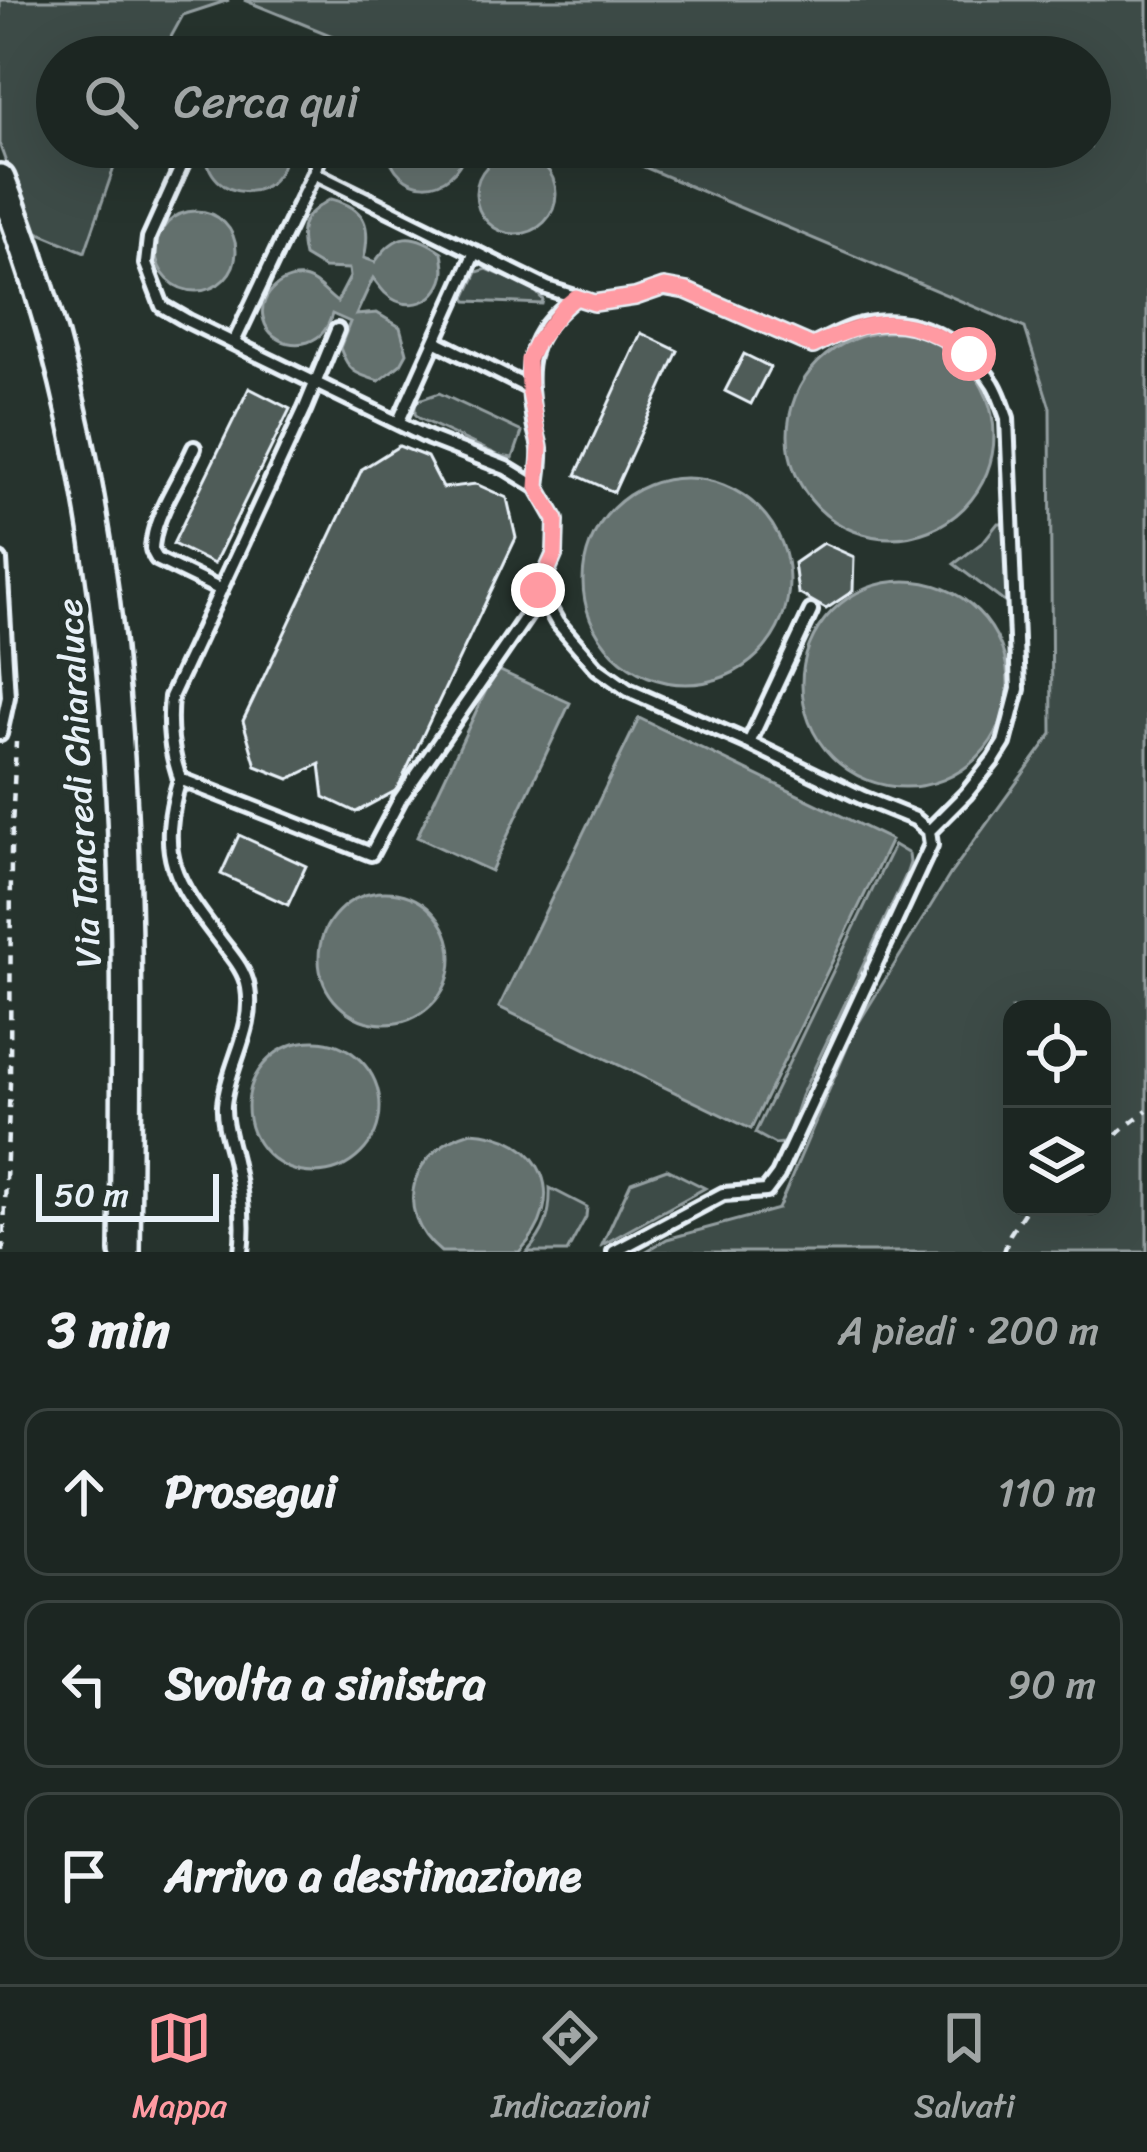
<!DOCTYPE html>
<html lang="it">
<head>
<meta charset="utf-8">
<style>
  :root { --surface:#1c2622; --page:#252e2a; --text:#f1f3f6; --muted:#a0a5a5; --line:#3a4340; --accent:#ff9aa2 }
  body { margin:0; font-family:Sriracha,sans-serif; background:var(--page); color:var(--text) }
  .controls { position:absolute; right:36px; bottom:36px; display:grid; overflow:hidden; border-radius:24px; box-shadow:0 12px 48px #0002 }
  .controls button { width:108px; height:108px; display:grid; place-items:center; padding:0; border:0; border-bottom:3px solid var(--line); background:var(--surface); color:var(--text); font:60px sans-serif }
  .scale { position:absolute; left:36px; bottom:30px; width:183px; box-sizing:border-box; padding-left:12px; border:6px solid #e8f1f8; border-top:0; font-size:33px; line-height:42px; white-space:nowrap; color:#e8f1f8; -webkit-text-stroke:9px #26332d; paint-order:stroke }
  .stop { position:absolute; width:36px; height:36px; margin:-27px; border:9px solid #ff9aa2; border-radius:50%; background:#fff }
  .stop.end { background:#ff9aa2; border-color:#fff; box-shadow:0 3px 12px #0008 }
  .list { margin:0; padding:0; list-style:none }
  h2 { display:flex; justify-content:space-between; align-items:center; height:156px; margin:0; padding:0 48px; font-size:51px }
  h2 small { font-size:39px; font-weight:400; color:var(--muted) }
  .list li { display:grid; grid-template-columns:78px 1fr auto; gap:36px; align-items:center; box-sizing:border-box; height:168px; margin:0 24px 24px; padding:0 24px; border:3px solid var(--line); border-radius:24px }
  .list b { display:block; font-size:45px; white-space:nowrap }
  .list em { font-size:39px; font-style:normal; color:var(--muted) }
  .icon { flex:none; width:66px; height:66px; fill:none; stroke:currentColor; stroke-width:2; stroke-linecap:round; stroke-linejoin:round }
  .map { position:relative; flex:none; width:1147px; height:1252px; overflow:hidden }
  .search { position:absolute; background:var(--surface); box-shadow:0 12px 48px #0002; left:36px; right:36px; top:36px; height:132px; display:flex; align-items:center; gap:30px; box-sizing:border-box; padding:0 42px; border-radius:66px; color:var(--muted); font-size:45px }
  .sheet { height:732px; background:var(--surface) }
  nav { display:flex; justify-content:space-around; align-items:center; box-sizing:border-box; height:168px; border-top:3px solid var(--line); background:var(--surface); font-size:33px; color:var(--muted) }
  nav a { display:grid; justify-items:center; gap:6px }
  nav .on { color:var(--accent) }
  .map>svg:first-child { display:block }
  .green { fill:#3e4b47; stroke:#939ea0; stroke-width:3; fill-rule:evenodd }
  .water { fill:#636f6d; stroke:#98a3a5; stroke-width:3 }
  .building { fill:#505c59; stroke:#e8f1f8; stroke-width:3 }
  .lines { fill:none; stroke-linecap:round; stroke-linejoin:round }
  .lane-casing { stroke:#e8f1f8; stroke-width:20 }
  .secondary-casing { stroke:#e8f1f8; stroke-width:36 }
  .path { stroke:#e8f1f8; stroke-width:4.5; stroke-dasharray:9 9; stroke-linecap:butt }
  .lane { stroke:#26332d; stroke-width:10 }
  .secondary { stroke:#26332d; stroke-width:27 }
  .route { stroke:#ff9aa2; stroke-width:15 }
  .labels { text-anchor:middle; stroke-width:12; stroke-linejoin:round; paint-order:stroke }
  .street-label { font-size:36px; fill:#e8f1f8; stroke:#26332d }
</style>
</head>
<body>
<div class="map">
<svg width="1147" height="1252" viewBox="0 0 1147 1252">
  <rect width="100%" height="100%" fill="#26332d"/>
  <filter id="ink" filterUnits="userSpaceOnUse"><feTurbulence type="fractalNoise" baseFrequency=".00833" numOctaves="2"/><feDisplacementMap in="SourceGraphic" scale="24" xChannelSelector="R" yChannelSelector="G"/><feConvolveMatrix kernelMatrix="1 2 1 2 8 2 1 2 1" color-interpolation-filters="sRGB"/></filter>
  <g filter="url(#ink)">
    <path class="green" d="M0,0H229L183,15L160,57H57V147H121L85,252L30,229L0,146Z
      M244,0H1147V1252H645L667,1239L778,1209L856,1027L951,873L1052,734L1050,408L1025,328L597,147H1090V57H384ZM1012,1009H1102V1207H1012Z
      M487,269L534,289L543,300L542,304L467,301L465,298L477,272Z
      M439,393L522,432L513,458L500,456L419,418L415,414V405L419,400Z
      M998,523H1003L1006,531L1010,599L1007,604L954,564L983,542Z
      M894,845L909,854L910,863L906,875L801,1096L787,1138L783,1143L775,1144L755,1133Z
      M667,1169L705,1188L602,1245L631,1182Z
      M550,1188L587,1207L586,1217L567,1252H527C545,1232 551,1215 550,1188Z"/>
    <path class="water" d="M205,147H285C286,206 206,207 205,147Z
      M386,147H466V149C453,198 396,197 386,147Z
      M476 194a40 40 0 1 1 80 0a40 40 0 1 1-80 0Z
      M331,199C367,208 371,227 364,258L375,262C396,232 412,231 442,252C443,262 446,272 442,281C432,306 404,311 385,293C381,289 377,283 373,278L356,315L377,313L400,327L407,353L401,364L379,381C355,374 349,372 340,348L350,322L332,314C328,328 322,337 308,342C289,348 267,338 263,317C258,295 286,272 307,279C318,282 328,296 337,302L350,277L349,269L324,268L304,256C297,224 303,215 331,199Z
      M156 251a40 40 0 1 1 80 0a40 40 0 1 1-80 0Z
      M788 435a103 103 0 1 1 206 0a103 103 0 1 1-206 0Z
      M583 581a103 103 0 1 1 206 0a103 103 0 1 1-206 0Z
      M802 684a103 103 0 1 1 206 0a103 103 0 1 1-206 0Z
      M496,669L570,703L491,871L417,837Z
      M639,718L891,840L751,1129L499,1007Z
      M319 958a66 66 0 1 1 132 0a66 66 0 1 1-132 0Z
      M248 1107a66 66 0 1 1 132 0a66 66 0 1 1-132 0Z
      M471,1132C544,1135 570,1200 519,1252H441C390,1210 412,1149 471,1132Z"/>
    <path class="building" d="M641,333L678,351L614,492L576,475Z
      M744,354L770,367L751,404L725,391Z
      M249,388L290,409L214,564L173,544Z
      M399,446L427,457L443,488L476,484L507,498L516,538L397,790L356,812L324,797L320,764L289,779L256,766L243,721L362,469Z
      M823,543L854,557L853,591L826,609L798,593L794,563Z
      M239,835L306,866L288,905L221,874Z"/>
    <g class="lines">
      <defs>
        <path id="lane" d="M190,147L149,238L146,264L162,306L188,321L429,438L506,468L537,487L556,520L555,553L530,611L400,799L371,854L180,779C171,751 168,727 171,697L305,408L337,330
          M314,173L547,288L594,303L635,297L664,287L687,291L813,346C833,336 852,325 874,323C920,317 969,346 993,384C999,394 1003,407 1007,418L1018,689L1004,743L994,759L966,794L929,831
          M435,341L529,388
          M234,342L314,173L322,147
          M398,423L475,252
          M194,448C182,475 157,511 153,540C151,551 152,550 157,559L221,590
          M537,487C538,475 541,461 540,449C539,440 535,431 534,422C525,363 526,337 576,297
          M0,560L8,697L0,734
          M539,590L557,622L597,668L628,690L749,743L863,798L915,819L929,831L931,845L778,1175L766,1191L723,1194L614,1252
          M749,743L811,611
          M180,779C157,856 174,880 220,940C231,955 245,969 248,988C255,1030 228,1064 224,1105C223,1124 230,1142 234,1160C241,1190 245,1221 241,1252"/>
        <path id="secondary" d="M0,179C137,520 129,891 125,1252"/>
      </defs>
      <use href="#lane" class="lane-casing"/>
      <use href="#secondary" class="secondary-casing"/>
      <path class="path" d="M1102,1145L1147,1110
        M3,1252L10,1084L11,851L16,742
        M1004,1252L1010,1234L1028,1207"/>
      <use href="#lane" class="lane"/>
      <use href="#secondary" class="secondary"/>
    </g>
  </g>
  <g class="lines" filter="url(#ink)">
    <path class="route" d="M538,590L555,554L556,520L537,487L540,447L529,388L528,360L536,343L564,307L576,297L594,303L635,297L664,287L687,291L813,346C879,314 907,315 969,354"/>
  </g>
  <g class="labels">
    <g class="street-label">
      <text transform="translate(78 783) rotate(-93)" y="13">Via Tancredi Chiaraluce</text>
    </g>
  </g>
</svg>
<div class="controls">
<button><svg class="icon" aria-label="locate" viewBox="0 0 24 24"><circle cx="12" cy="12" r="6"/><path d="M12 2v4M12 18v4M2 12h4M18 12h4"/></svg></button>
<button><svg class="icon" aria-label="layers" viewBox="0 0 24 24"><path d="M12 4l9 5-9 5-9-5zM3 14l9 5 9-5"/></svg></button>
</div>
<div class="scale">50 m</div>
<div class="stop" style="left:969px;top:354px"></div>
<div class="stop end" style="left:538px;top:590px"></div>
<div class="search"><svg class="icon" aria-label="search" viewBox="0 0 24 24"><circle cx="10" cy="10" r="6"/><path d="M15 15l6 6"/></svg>Cerca qui</div>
</div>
<section class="sheet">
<h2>3 min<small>A piedi · 200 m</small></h2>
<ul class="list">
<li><svg class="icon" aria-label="ahead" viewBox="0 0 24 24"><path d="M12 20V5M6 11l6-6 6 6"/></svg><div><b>Prosegui</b></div><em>110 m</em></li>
<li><svg class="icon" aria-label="left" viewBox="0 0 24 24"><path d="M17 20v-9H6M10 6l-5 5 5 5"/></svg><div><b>Svolta a sinistra</b></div><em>90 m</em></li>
<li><svg class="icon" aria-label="arrive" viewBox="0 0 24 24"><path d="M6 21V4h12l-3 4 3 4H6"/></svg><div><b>Arrivo a destinazione</b></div></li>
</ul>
</section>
<nav>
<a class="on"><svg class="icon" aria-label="map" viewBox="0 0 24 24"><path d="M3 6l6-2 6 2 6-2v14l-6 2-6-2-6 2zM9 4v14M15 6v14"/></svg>Mappa</a>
<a><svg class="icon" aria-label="directions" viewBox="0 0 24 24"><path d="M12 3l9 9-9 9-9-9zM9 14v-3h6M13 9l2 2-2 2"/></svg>Indicazioni</a>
<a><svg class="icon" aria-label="saved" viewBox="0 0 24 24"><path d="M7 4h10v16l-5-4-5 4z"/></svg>Salvati</a>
</nav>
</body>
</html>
